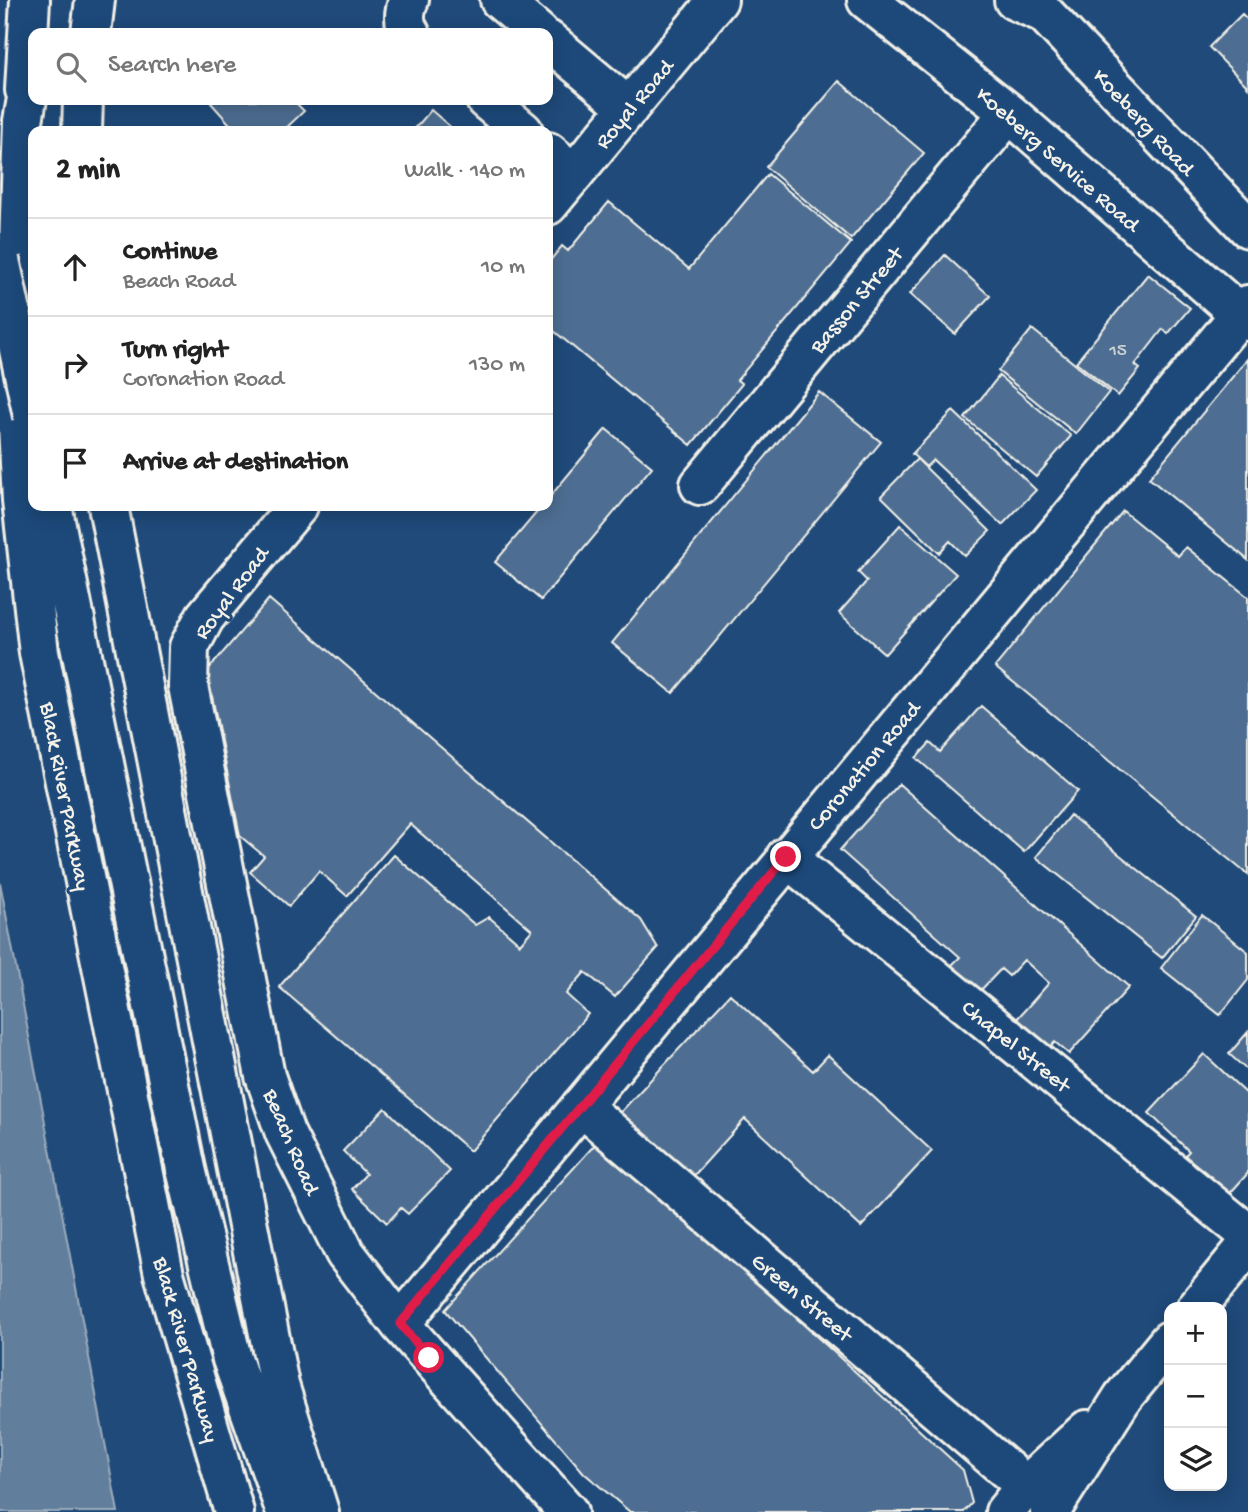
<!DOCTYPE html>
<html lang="en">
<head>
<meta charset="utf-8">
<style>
  :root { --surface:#fff; --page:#f6f6f6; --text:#222; --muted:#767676; --line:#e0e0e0 }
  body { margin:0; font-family:"Gochi Hand",sans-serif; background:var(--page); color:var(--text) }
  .controls { position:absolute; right:21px; bottom:21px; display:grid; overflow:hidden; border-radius:14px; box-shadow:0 4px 18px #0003 }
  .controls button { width:63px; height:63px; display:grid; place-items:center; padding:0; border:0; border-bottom:2px solid var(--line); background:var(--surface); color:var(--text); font:35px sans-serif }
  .stop { position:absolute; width:21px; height:21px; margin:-16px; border:5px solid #e11d48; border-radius:50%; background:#fff }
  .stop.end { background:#e11d48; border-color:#fff; box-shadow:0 2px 7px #0008 }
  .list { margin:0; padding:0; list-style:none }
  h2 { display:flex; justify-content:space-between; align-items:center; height:91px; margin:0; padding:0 28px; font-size:30px }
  h2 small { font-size:23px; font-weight:400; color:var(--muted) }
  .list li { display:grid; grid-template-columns:46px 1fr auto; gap:21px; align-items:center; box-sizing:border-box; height:98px; padding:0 28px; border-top:2px solid var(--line) }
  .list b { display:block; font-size:26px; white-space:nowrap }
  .list p { margin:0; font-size:23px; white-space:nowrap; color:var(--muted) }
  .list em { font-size:23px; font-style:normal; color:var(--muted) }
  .icon { flex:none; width:38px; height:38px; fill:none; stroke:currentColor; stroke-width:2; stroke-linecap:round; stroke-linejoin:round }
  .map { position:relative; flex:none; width:1248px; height:1512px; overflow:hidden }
  .search { position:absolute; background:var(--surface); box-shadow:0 4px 18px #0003; left:28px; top:28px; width:525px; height:77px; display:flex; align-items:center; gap:18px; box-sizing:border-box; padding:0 24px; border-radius:14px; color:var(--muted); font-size:26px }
  .panel { position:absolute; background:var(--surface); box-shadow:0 4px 18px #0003; left:28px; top:126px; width:525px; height:385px; border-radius:14px }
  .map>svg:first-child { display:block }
  .water { fill:#627e9d; stroke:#9cacbb; stroke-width:2 }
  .building { fill:#4d6e92; stroke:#f4f1e8; stroke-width:2 }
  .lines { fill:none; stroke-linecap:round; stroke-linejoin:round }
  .minor-casing { stroke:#f4f1e8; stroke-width:44 }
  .major-casing { stroke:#f4f1e8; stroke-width:44 }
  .highway-casing { stroke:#f4f1e8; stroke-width:44 }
  .minor { stroke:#1f4a7a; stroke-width:38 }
  .major { stroke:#1f4a7a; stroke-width:38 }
  .highway { stroke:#1f4a7a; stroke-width:38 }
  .highway-bridge-casing { stroke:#f4f1e8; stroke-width:44; stroke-linecap:butt }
  .highway-bridge { stroke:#1f4a7a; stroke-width:38 }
  .route { stroke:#e11d48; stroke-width:9 }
  .labels { text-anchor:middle; stroke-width:6; stroke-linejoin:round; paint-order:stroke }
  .number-label { font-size:19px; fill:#cad0d2 }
  .street-label { font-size:23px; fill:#f4f1e8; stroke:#1f4a7a }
</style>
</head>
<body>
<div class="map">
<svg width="1248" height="1512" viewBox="0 0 1248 1512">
  <rect width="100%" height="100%" fill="#1f4a7a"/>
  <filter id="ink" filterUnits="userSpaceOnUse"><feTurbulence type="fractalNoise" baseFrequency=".0143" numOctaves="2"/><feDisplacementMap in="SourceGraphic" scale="14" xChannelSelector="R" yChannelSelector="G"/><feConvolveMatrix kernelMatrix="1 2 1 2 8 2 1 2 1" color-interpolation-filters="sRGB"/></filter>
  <g filter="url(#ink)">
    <path class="water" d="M0,882L118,1512H0Z"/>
    <path class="building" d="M1242,14L1248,20V87L1209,47Z
      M839,81L924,153L851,239L766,167Z
      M214,100H293L304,111L283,131H236L211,103Z
      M431,110L455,131H413Z
      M768,174L851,243L737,380L742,384L691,445L548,326V263L562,246L568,251L609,202L689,269Z
      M945,255L990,296L955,334L910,294Z
      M1148,274L1190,308L1168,334L1163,329L1135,365L1140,369L1118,396L1076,362Z
      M1032,329L1109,392L1076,434L998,371Z
      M1248,358V560L1149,478Z
      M999,376L1071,436L1036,477L965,418Z
      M819,392L881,442L673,693L612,643Z
      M953,411L1036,490L1002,525L933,460L926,467L912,454Z
      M606,429L652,467L541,600L495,562L542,506H548V499Z
      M917,459L990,531L965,556L950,541L939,553L881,496Z
      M1123,511L1178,556L1186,547L1248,597V875L995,667Z
      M900,525L956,574L885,654L839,613L867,581L858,572Z
      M269,599L641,920L658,948L615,997L585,972L566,994L588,1014L470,1151L279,987L394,855L475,925L489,917L520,944L532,930L410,824L347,896L319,871L289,906L250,872L264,856L240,836L207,671Z
      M981,706L1078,791L1024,852L916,758L930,743L940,752Z
      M899,784L1129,987L1069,1054L1055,1042L1047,1050L1015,1021L1049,983L1024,960L1009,976L1001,969L979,992L951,966L960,957L840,850Z
      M1070,815L1196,916L1162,958L1036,857Z
      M1202,915L1248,952V980L1220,1015L1161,968Z
      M730,994L813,1071L828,1055L932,1151L861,1227L745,1119L688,1182L617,1116Z
      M1248,1032V1071L1229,1054Z
      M1204,1054L1248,1095V1173L1225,1199L1182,1159L1189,1151L1149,1113Z
      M385,1108L450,1171L408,1214L401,1208L387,1223L352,1189L366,1174L343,1151Z
      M600,1139L963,1470L972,1503L964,1512H630L584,1473L445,1310Z"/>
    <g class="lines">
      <defs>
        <path id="minor" d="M409,0C404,11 403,23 410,33
          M500,0L539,33
          M867,0L1009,113L1248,321
          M548,40L629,108
          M486,100L523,131
          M548,152L574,174
          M548,205L718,0
          M700,485L1009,113
          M298,506L205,617L189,647L188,686L265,1076L285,1133L345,1253L400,1324L568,1512
          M786,857L1248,1234
          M581,1106L1026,1486
          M400,1324L1248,305"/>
        <path id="major" d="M1014,0L1044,13L1248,228
          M1197,1307L1248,1245
          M1005,1512L1026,1486L1087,1430
          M1050,1512L1123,1397L1169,1341"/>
        <path id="highway" d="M91,33L95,0
          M25,90L30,0
          M82,131L83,100
          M17,309L23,121L33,65
          M15,372L22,500L39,653L164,1274L234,1512
          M52,506L186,1169L232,1359L286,1512
          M108,506L279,1385L319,1512"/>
      </defs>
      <use href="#minor" class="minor-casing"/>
      <use href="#major" class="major-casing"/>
      <use href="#highway" class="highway-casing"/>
      <use href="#minor" class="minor"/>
      <use href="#major" class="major"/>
      <use href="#highway" class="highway"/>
      <defs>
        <path id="highway-bridge" d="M0,260L33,416"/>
      </defs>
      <use href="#highway-bridge" class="highway-bridge-casing"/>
      <use href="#highway-bridge" class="highway-bridge"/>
    </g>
  </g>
  <g class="lines" filter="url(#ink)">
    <path class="route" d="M429,1358L400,1324L786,857"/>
  </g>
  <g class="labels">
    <g class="number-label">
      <text x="1118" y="355">15</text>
    </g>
    <g class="street-label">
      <text transform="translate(633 103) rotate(-50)" y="8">Royal Road</text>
      <text transform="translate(1145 121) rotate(47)" y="8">Koeberg Road</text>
      <text transform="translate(1059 158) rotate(41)" y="8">Koeberg Service Road</text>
      <text transform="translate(855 299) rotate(-50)" y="8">Basson Street</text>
      <text transform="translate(230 592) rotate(-53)" y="8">Royal Road</text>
      <text transform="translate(863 765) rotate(-50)" y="8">Coronation Road</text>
      <text transform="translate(67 796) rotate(79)" y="8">Black River Parkway</text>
      <text transform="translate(1017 1045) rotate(39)" y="8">Chapel Street</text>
      <text transform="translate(293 1141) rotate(67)" y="8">Beach Road</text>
      <text transform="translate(803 1296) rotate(40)" y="8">Green Street</text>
      <text transform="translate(188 1349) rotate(74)" y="8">Black River Parkway</text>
    </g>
  </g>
</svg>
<div class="controls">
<button>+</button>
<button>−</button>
<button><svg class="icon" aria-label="layers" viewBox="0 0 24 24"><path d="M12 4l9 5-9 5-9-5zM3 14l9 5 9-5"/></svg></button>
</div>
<div class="stop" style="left:429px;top:1358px"></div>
<div class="stop end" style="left:786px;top:857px"></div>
<div class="search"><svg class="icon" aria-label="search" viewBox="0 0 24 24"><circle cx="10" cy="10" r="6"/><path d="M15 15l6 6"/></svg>Search here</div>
<section class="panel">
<h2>2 min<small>Walk · 140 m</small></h2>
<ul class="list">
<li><svg class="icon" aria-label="ahead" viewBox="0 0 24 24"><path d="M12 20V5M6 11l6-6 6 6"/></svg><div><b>Continue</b><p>Beach Road</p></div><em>10 m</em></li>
<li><svg class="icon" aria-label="right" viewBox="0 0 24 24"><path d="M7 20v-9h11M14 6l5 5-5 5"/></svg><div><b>Turn right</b><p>Coronation Road</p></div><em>130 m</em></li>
<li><svg class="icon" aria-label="arrive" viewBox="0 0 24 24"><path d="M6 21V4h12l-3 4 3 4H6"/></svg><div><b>Arrive at destination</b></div></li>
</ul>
</section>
</div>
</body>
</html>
